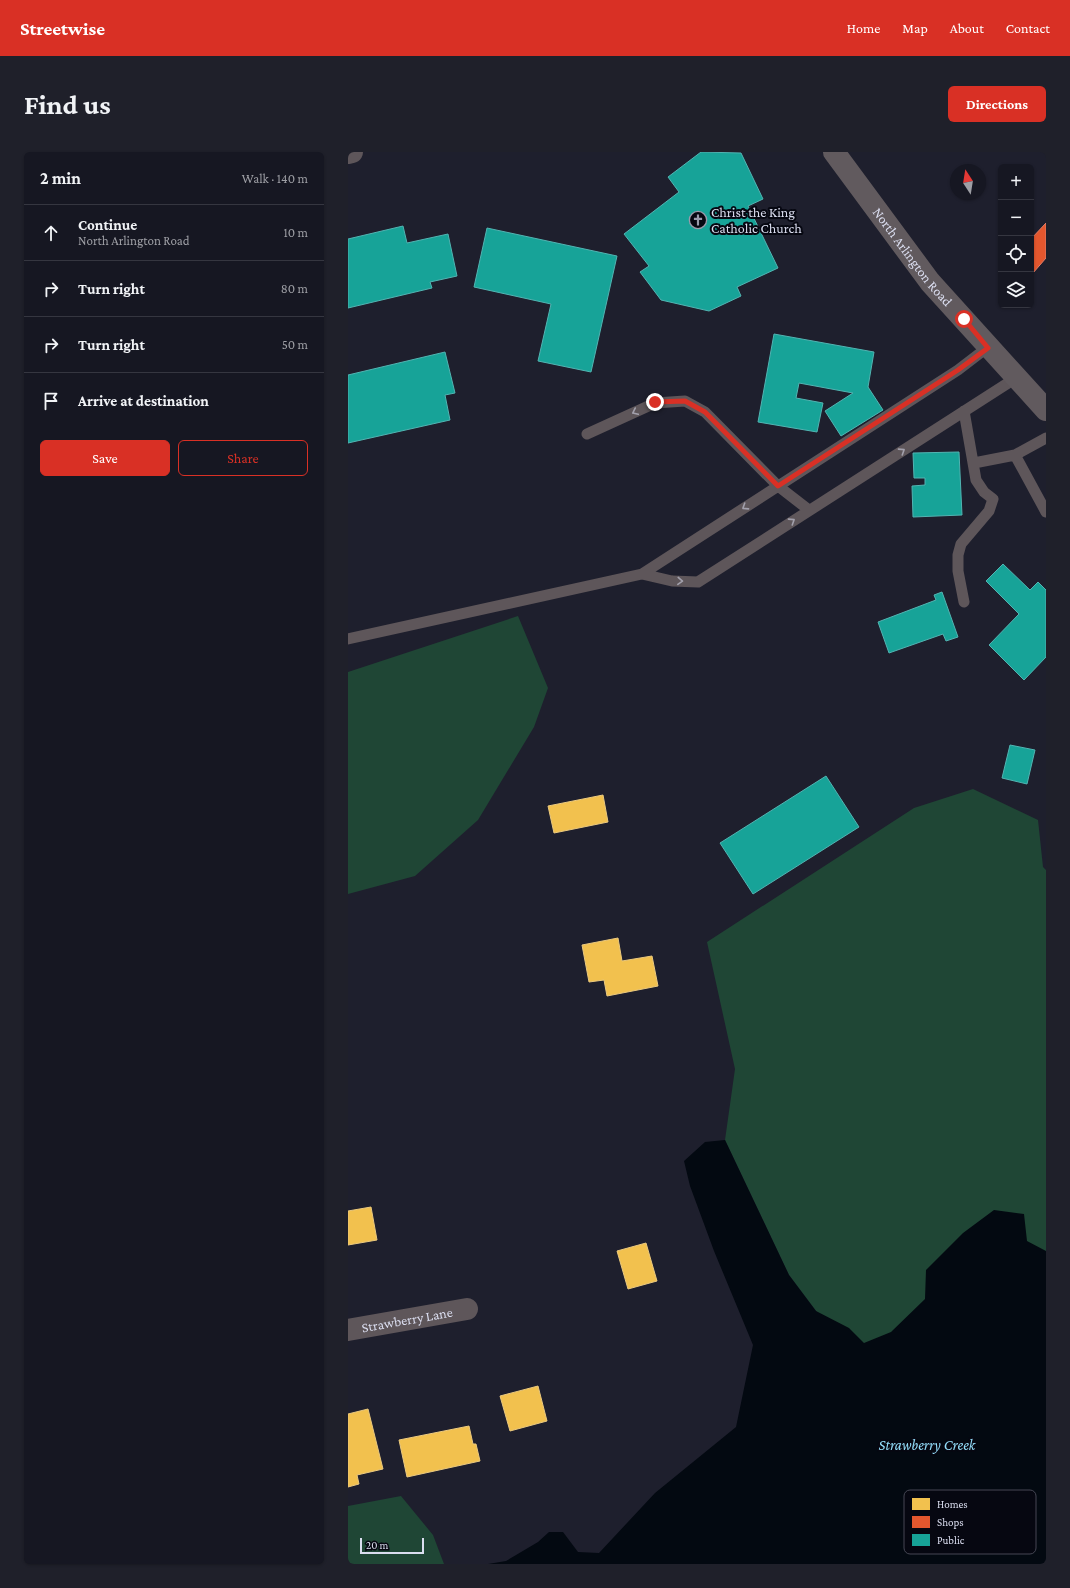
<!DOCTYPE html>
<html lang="en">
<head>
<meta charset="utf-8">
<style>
  :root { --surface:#161722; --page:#1f202a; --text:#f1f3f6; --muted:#9e9fa5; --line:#353640; --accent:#d93025 }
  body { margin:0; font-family:"Crimson Pro",serif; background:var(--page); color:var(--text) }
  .controls { position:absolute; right:12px; top:12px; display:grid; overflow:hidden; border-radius:6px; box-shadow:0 1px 3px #0004 }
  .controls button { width:36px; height:36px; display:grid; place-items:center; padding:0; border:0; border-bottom:1px solid var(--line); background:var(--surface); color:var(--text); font:20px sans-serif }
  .compass { position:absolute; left:602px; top:12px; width:36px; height:36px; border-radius:50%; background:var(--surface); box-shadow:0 1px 3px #0004; rotate:348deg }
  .scale { position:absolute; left:12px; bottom:10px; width:64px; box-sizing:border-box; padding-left:4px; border:2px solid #daddef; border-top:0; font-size:11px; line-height:14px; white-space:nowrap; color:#daddef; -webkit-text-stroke:3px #060711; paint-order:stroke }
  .stop { position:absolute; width:12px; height:12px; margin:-9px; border:3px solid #d93025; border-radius:50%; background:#fff }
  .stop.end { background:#d93025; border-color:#fff; box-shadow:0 1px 4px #0008 }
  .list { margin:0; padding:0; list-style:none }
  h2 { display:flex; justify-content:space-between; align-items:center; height:52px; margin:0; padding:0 16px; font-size:17px }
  h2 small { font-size:13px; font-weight:400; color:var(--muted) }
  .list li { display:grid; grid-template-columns:26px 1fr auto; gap:12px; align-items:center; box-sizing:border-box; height:56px; padding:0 16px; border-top:1px solid var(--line) }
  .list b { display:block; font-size:15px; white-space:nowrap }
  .list p { margin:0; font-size:13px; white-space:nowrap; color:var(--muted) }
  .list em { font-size:13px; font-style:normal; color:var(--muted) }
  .actions { display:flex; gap:8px; padding:12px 16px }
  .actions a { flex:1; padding:9px 0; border:1px solid var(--accent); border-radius:6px; text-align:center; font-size:14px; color:var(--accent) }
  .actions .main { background:var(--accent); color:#fff }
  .icon { flex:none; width:22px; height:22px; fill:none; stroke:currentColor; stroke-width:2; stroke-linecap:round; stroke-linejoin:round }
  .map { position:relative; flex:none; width:698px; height:1412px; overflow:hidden; border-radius:6px }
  header { display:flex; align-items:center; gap:24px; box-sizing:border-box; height:56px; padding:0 20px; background:var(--accent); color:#fff }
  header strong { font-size:19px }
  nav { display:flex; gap:22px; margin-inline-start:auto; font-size:14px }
  .intro { display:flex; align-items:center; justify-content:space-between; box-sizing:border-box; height:96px; padding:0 24px }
  h1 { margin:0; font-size:28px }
  .button { padding:10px 18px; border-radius:6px; background:var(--accent); color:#fff; font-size:14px; font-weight:700 }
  main { display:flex; gap:24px; padding:0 24px }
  aside { flex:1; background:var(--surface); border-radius:6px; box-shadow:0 1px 3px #0004 }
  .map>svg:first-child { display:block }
  .green { fill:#1f4635 }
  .water { fill:#030911 }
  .homes { fill:#f2c14e; stroke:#ebc97e }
  .shops { fill:#e4572e; stroke:#e17f68 }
  .public { fill:#17a398; stroke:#52b4b2 }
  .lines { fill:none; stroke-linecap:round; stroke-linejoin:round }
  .lane { stroke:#5e565a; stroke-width:11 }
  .street { stroke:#5e565a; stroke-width:22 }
  .secondary { stroke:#615a5e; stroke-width:22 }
  .oneway { stroke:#a2a0ac }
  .route { stroke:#d93025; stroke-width:5 }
  .labels { text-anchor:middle; stroke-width:4; stroke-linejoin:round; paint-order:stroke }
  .poi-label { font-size:14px; fill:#daddef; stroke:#060711; text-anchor:start }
  .street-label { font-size:14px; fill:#daddef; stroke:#060711 }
  .water-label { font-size:15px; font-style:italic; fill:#94defb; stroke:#060711 }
  .key { fill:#060711; stroke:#464754; stroke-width:1 }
  .key-label { font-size:11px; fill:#daddef }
</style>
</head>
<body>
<header>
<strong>Streetwise</strong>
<nav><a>Home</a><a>Map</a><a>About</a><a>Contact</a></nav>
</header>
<div class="intro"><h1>Find us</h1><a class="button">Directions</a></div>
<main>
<aside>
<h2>2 min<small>Walk · 140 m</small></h2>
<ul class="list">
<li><svg class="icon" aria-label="ahead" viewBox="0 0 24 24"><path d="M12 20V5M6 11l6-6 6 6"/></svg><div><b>Continue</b><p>North Arlington Road</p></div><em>10 m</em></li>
<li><svg class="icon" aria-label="right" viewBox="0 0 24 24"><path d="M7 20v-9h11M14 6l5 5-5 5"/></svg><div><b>Turn right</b></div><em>80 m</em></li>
<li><svg class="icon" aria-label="right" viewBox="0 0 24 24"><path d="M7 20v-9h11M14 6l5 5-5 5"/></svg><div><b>Turn right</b></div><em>50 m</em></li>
<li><svg class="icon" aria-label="arrive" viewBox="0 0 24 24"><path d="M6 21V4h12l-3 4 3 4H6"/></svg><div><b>Arrive at destination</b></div></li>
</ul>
<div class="actions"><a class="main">Save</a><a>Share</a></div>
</aside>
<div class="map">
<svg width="698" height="1412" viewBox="0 0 698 1412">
  <rect width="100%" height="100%" fill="#1e1f2d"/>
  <path class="green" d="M170,464L200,536L186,575L130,668L67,724L0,742V520Z
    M625,637L690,668L695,715L698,718V1371L567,1270L468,1159L441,1123L377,988L387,917L359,790L566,656Z
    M53,1344L85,1383L96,1412H0V1354Z"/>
  <path class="water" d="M377,988L441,1123L468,1159L501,1176L516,1191L543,1180L577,1147L578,1118L615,1081L646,1058L676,1062L679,1089L698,1099V1412H140L158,1409L190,1390L201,1380H215L230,1400L251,1401L307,1341L388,1275L405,1193L366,1099L342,1034L336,1009L357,990Z"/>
  <path class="homes" d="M255,643L260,670L206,681L200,654Z
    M270,786L274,809L304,804L310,834L259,844L256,828L241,830L234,793Z
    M23,1055L29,1088L0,1093V1059Z
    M298,1091L309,1129L280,1137L269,1099Z
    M190,1234L199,1269L162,1279L152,1244Z
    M20,1257L35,1317L9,1323L11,1332L0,1335V1262Z
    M121,1274L125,1292H128L132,1309L59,1325L51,1288Z"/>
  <path class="shops" d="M698,71V106L685,121L683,119V87Z"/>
  <path class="public" d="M353,0L393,1L415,47L400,54L430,116L389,135L393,144L361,159L313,148L292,120L301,114L276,82L331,40L320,25Z
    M55,74L59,91L100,82L109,124L82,130L84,136L0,156V87Z
    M139,76L269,104L243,220L190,209L203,152L126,135Z
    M426,182L526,200L520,235L535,258L493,284L477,259L505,241L451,231L448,246L475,251L469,280L410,270Z
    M97,200L107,241L97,243L102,268L0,291V223Z
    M611,300L614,363L565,365L564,334L577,333V326H566L565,301Z
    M655,412L682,438L690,430L698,438V505L676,528L641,493L671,462L638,429Z
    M594,440L610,485L598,489L595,482L541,501L530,470L588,448L586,443Z
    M662,593L687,598L679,632L654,626Z
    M478,624L511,675L405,742L372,691Z"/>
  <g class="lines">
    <path class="lane" d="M239,282L307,251L337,249L357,260L430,334L461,358
      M698,286L667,303L698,360
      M626,311L667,303
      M294,422L324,429L350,430L668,226
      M616,450L610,419V403L613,392L641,359L645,347L636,340L628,328L616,259
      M0,487L294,422L610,218L640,195"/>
    <g class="street">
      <path d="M0,1L4,0"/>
      <path id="s1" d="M0,1178L119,1157"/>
    </g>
    <path class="secondary" id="s2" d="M486,0L582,130L698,258"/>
  </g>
  <defs><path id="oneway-chevron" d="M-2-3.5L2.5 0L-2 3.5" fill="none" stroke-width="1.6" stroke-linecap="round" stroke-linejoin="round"/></defs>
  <g class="oneway">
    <use href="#oneway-chevron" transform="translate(287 260) rotate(155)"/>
    <use href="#oneway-chevron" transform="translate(554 299) rotate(-33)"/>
    <use href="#oneway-chevron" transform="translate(397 355) rotate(147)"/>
    <use href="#oneway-chevron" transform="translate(444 369) rotate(-33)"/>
    <use href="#oneway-chevron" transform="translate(332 429) rotate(3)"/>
  </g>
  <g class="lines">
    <path class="route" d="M307,250L337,249L357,260L430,334L610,218L640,196L616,167"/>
  </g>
  <defs>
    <symbol id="church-ring" viewBox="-11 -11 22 22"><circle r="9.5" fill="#060711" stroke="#989aab" stroke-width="1.5"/><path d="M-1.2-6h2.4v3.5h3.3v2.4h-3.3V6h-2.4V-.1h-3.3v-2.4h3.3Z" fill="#989aab"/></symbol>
  </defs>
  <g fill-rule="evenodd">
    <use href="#church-ring" x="340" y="58" width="20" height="20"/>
  </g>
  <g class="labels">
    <g class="poi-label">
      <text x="363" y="65">Christ the King<tspan x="363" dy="16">Catholic Church</tspan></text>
    </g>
    <g class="street-label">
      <text dy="5" stroke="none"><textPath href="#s2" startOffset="131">North Arlington Road</textPath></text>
      <text dy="5" stroke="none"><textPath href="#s1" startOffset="60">Strawberry Lane</textPath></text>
    </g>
    <g class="water-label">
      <text x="579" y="1298">Strawberry Creek</text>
    </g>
  </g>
  <rect x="556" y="1338" width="132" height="64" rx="6" class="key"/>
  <rect x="564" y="1346" width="18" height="12" fill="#f2c14e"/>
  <rect x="564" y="1364" width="18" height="12" fill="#e4572e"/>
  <rect x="564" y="1382" width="18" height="12" fill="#17a398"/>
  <g class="key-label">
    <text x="589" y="1356">Homes</text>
    <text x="589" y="1374">Shops</text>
    <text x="589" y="1392">Public</text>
  </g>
</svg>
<div class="controls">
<button>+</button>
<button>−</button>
<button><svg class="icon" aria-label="locate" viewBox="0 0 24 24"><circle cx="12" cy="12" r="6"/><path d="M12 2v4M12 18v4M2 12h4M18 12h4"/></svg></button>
<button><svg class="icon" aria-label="layers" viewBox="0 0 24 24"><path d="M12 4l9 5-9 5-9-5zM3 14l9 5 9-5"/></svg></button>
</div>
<svg class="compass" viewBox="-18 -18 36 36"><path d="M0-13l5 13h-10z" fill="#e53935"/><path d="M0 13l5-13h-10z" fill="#9e9fa5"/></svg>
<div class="scale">20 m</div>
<div class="stop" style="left:616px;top:167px"></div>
<div class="stop end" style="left:307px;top:250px"></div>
</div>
</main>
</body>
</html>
